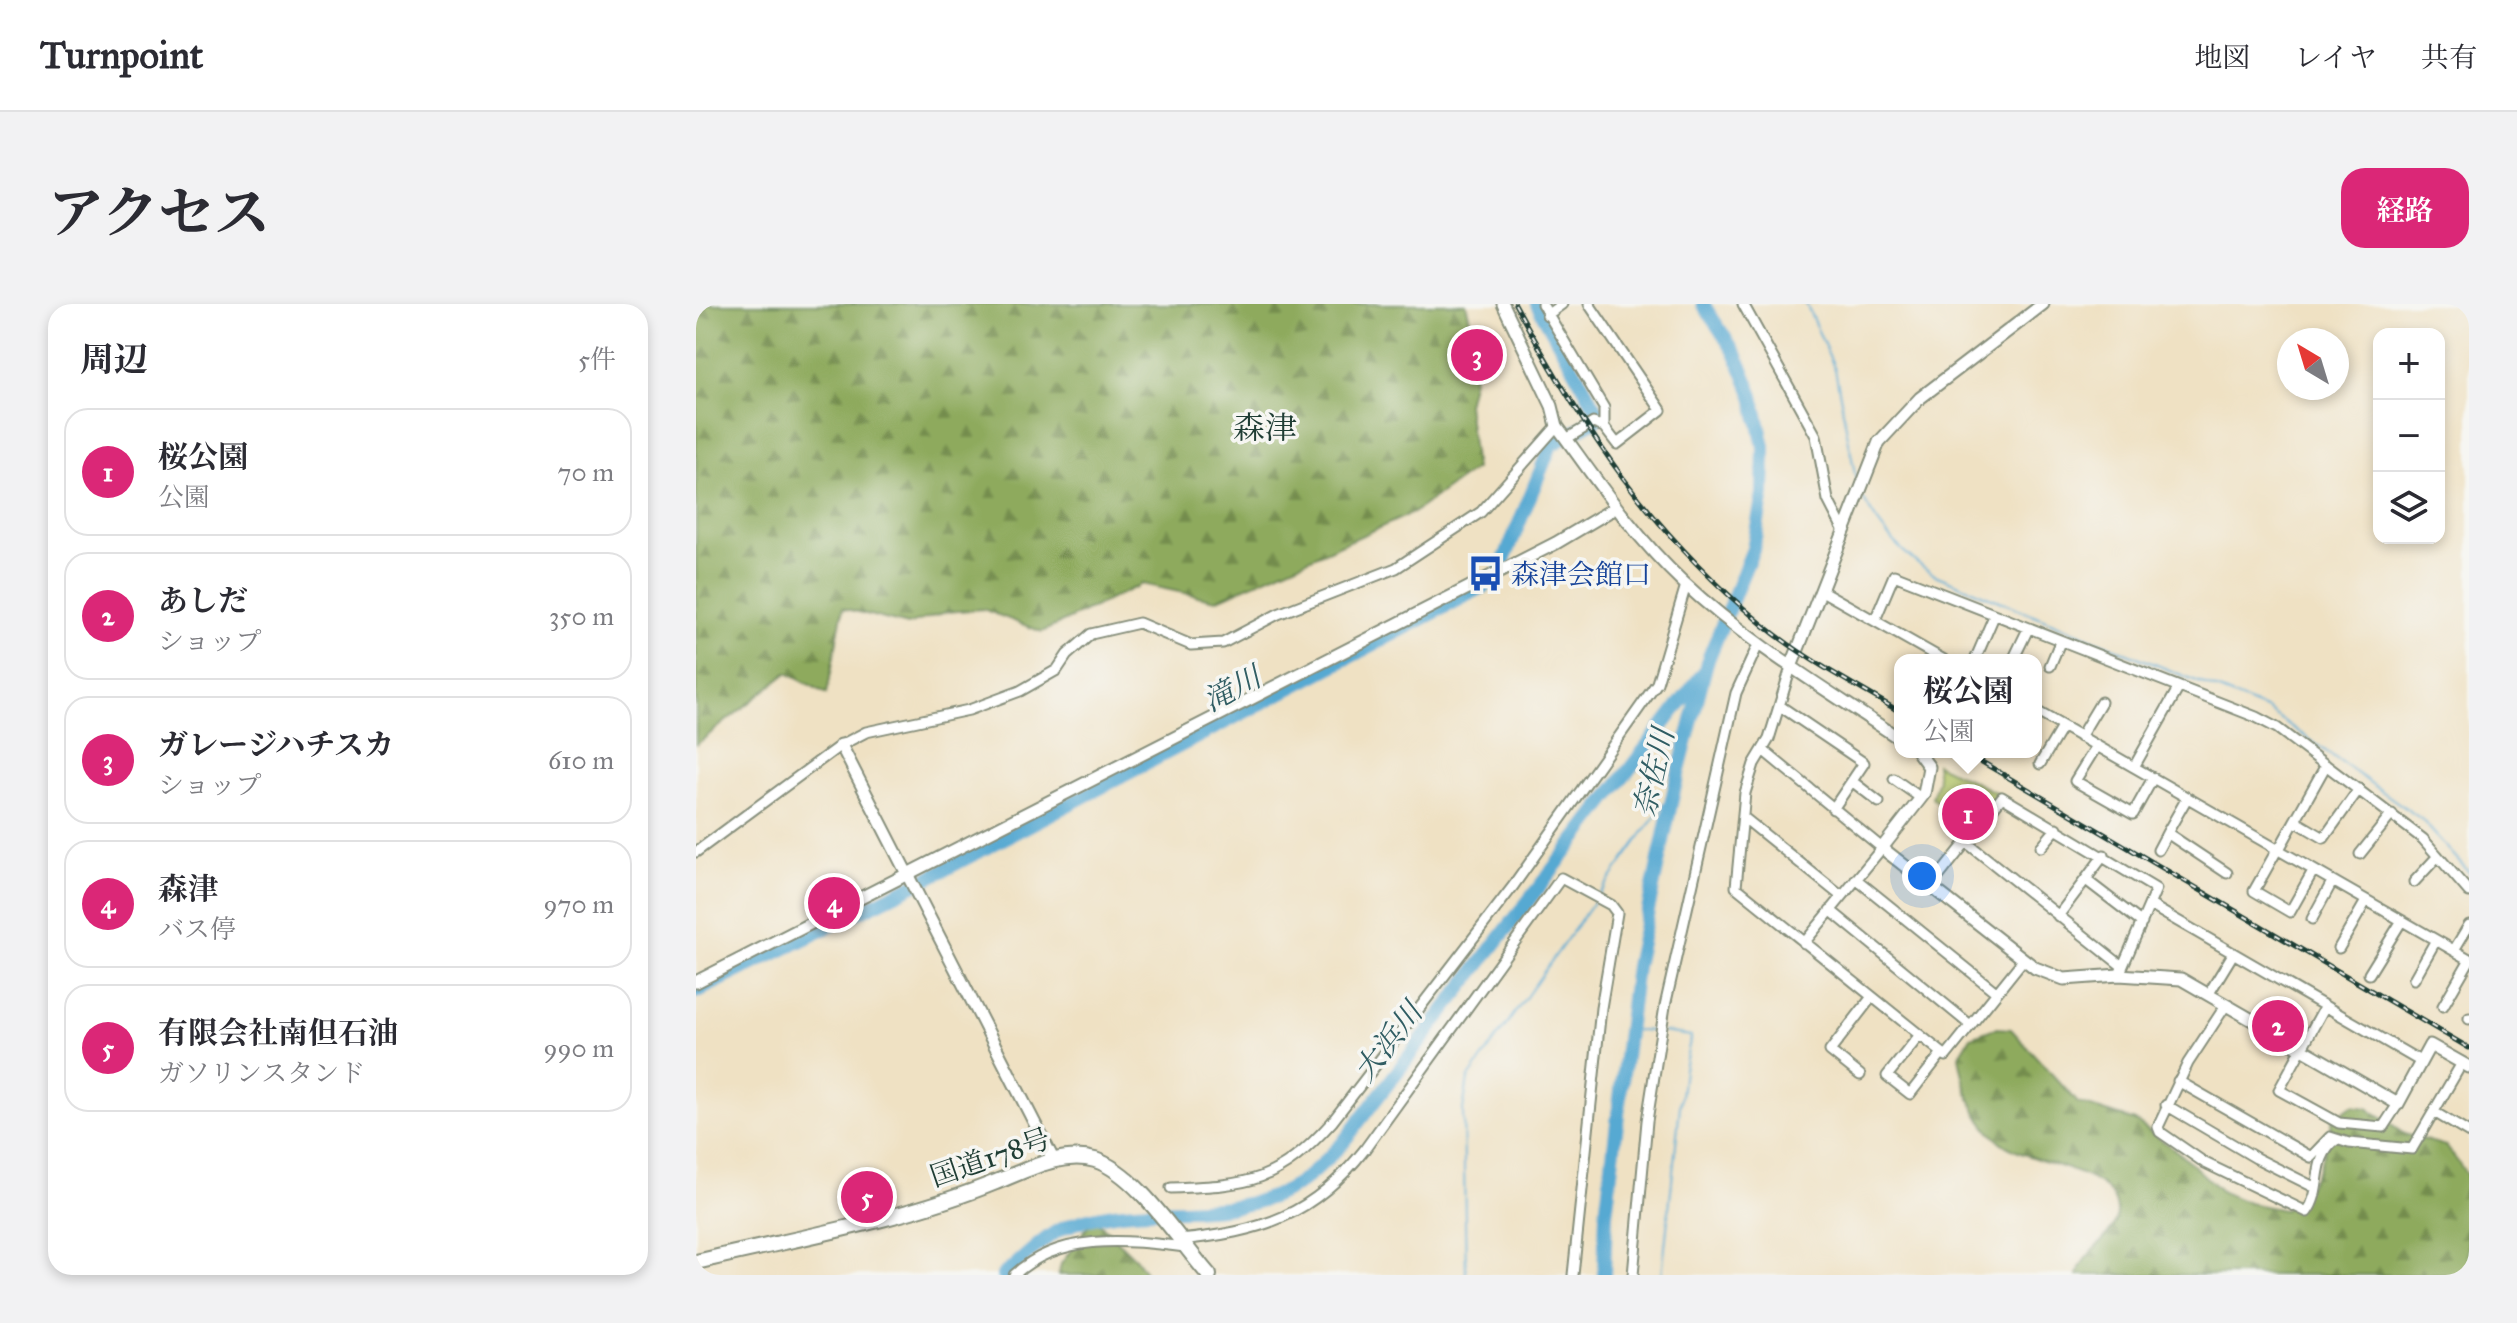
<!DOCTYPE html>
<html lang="ja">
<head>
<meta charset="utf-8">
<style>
  :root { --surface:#fff; --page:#f2f2f3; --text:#2b2b33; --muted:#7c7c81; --line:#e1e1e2; --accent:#db2777 }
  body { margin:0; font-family:"IM FELL Great Primer","Noto Serif JP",serif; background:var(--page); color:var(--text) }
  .controls { position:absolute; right:24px; top:24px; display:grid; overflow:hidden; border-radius:16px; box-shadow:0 4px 12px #0003 }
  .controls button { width:72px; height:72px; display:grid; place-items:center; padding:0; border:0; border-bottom:2px solid var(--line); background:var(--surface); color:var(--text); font:40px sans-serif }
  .compass { position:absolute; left:1581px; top:24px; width:72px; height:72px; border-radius:50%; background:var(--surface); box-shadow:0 4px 12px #0003; rotate:322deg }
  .you { position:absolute; left:1226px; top:572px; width:28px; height:28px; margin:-20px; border:6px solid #fff; border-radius:50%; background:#1a73e8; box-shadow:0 0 0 12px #1a73e833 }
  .badge { display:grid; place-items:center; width:52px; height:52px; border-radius:50%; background:var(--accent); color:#fff; font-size:26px; font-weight:700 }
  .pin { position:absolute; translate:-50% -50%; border:4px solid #fff; box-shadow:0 2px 8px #0006 }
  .popup { position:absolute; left:1198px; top:350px; width:148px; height:104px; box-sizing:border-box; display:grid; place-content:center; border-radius:16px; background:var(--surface); filter:drop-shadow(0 2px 6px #0005); font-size:26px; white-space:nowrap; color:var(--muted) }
  .popup b { font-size:30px; color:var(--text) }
  .popup::after { content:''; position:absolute; left:50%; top:100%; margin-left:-16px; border:16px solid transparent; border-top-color:var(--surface) }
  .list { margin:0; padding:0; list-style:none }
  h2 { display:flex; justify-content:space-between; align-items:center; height:104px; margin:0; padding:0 32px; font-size:34px }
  h2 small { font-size:26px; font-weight:400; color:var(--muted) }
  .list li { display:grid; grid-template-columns:52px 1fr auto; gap:24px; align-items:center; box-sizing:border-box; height:128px; margin:0 16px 16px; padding:0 16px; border:2px solid var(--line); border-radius:24px }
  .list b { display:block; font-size:30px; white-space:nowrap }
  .list p { margin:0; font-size:26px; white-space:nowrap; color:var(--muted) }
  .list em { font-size:26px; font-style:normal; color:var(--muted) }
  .icon { flex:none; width:44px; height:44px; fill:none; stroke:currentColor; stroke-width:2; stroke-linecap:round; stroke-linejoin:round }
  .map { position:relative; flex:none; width:1773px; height:971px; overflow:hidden; border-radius:24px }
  header { display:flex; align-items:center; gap:48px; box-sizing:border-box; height:112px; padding:0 40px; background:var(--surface); border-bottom:2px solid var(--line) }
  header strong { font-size:38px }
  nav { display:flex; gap:44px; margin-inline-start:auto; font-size:28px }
  .intro { display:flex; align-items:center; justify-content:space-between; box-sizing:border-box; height:192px; padding:0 48px }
  h1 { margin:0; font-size:56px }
  .button { padding:20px 36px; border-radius:24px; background:var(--accent); color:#fff; font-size:28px; font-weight:700 }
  main { display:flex; gap:48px; padding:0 48px }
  aside { flex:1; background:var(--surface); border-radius:24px; box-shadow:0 4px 12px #0003 }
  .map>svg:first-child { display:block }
  .green { fill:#b3c569; stroke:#69814e; stroke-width:2 }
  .forest { fill:url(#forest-firs); stroke:#567448; stroke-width:2 }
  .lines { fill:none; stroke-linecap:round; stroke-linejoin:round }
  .stream { stroke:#57a9d2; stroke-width:2 }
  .river { stroke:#57a9d2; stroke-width:14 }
  .minor-casing { stroke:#878f7c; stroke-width:13 }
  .tertiary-casing { stroke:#878f7c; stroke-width:15 }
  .trunk-casing { stroke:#878f7c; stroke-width:18 }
  .minor { stroke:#fff; stroke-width:9 }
  .tertiary { stroke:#fff; stroke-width:11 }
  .trunk { stroke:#fff; stroke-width:14 }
  .rail-casing { stroke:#1f3d34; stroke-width:5 }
  .rail { stroke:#f6f6f2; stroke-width:2; stroke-dasharray:6; stroke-linecap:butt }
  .labels { text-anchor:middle; stroke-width:7; stroke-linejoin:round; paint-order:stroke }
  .transit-label { font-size:28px; fill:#164399; stroke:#f6f6f2; text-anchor:start }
  .street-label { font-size:28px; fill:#1f3d34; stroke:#f6f6f2 }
  .water-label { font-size:30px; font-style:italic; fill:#305d63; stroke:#f6f6f2 }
  .quarter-label { font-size:32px; fill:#1f3d34; stroke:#f6f6f2 }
</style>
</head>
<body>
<header>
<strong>Turnpoint</strong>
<nav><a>地図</a><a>レイヤ</a><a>共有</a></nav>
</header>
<div class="intro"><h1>アクセス</h1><a class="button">経路</a></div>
<main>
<aside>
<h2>周辺<small>5件</small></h2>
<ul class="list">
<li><span class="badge">1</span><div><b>桜公園</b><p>公園</p></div><em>70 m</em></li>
<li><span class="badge">2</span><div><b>あしだ</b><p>ショップ</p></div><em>350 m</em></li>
<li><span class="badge">3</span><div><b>ガレージハチスカ</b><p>ショップ</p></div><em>610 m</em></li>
<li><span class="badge">4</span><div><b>森津</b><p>バス停</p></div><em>970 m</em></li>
<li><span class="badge">5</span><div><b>有限会社南但石油</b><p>ガソリンスタンド</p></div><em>990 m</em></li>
</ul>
</aside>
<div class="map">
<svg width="1773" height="971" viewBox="0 0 1773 971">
  <defs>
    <pattern id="forest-firs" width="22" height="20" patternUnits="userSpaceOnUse" patternTransform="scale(2)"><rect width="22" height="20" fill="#8eaa5d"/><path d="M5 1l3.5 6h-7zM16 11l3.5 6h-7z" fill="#738c4e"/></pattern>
  </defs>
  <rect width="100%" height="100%" fill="#f6f6f2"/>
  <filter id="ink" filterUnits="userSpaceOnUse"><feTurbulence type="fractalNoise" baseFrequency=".0125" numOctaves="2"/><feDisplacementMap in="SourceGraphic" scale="16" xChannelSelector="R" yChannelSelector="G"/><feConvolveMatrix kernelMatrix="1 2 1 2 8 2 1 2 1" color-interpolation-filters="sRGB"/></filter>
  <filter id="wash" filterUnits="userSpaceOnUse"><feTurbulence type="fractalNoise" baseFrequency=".006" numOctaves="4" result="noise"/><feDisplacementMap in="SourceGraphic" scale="32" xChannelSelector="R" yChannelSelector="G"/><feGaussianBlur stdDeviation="1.8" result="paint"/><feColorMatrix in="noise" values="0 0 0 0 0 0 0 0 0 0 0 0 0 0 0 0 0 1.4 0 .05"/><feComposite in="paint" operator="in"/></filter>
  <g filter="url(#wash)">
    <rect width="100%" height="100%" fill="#efe1c3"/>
    <path class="green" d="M1240,460L1303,490L1275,528L1236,493L1242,476Z"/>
    <path class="forest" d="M0,0H770L783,50L771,100L779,165L717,209L520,296L446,280L346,328L287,305L250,308L211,321L147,304L131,390L91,369L0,441Z
      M1299,724L1315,725L1382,799L1439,817L1486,851L1526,888L1552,899L1588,906C1623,878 1626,857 1636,816L1656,802L1671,804L1708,830L1750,842L1771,870L1773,971H1382C1385,948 1420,934 1421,909C1422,863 1328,862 1301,835C1277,813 1268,783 1263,752L1275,733Z
      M398,914L440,955L451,971H362L365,960Z"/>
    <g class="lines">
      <path class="stream" d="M1110,0L1139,65L1161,181
        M1167,194C1185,228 1206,250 1239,271L1572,406L1725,515L1773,568
        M902,592L978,486
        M934,726L961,727
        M770,971L767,806L772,775L898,597
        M966,971L988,765L995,732L967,728"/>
      <path class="river" d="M0,688L242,569L800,276L855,141L901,115L902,108L841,0
        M307,971C326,957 345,935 365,925C438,890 529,924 599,882C616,872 631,854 645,841L1005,372
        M908,971L910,910L940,662L978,486L1011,358L1057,245L1067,190L1068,143L1057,92L1040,50L1007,0"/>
    </g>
  </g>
  <g filter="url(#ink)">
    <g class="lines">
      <defs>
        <path id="minor" d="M846,0L908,104V123
          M1047,0L1120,132L1132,196L1148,227
          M851,11L866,0
          M870,135L897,119L908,123L921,140L965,106L893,0
          M1126,287L1248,356
          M1179,316L1198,271L1560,413L1581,424L1727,535L1773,588
          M1279,356L1298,312
          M1317,356L1332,325
          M1354,362L1364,338
          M1095,363L1073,435L1058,460L1049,489L1040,583L1250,752L1327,656
          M1084,402L1168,459L1137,505
          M1340,407L1773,655
          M1384,433L1405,398
          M1400,443L1379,477L1437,510L1457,474
          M1068,447L1186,544L1108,639
          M1344,460L1366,423
          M1438,463L1483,383
          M1198,475L1225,494
          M1157,478L1183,498
          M1491,494L1471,529L1531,569
          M1047,513L1145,592
          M1599,517L1628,534L1663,485
          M1270,538L1426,662
          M1345,543L1361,524
          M1462,546L1471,529
          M1581,546L1558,587L1594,608L1617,567
          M1582,547L1630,461
          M0,548L145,441L170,428L273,406L324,387L361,366L371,351L395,330L443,319L495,341L527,339L582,310L700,264L785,208L861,122
          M1664,550L1696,510
          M1160,575L1300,688
          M1390,576L1446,619
          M1718,578L1742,552
          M1236,581L1306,493L1460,585L1423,671
          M1454,601L1724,757
          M1134,606L1273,720
          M1362,612L1408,551
          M1616,615L1636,578
          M1643,644L1670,597
          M1758,646L1773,621
          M1673,670L1705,618
          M1718,675L1740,636
          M1512,691L1537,650
          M1530,701L1492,759L1462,823L1464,828L1509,859L1611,908C1628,885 1614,856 1640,836
          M1629,702L1583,786L1643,819L1687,823L1702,800
          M1747,702L1773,657
          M1773,714V715
          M1223,732L1191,772L1214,790L1246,749
          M1164,771L1134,747L1175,694
          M1482,777L1615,853L1634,833L1653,839L1716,845L1766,759
          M1470,801L1560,854L1620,884
          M1738,808L1773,829
          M475,884C555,881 581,879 636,818L818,581L961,379L990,281
          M483,936C565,928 617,912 669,845L865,574L915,601L921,609L905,704L877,971
          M318,971C364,928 431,936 489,943
          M937,971L951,817L969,702L1040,389L1062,341"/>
        <path id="tertiary" d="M807,0L856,102L861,122C901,177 938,232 987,278C1053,340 1130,385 1204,435
          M1095,363L1183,138L1224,94L1347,0
          M145,441L358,857
          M1222,448L1233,463L1228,490L1186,544L1339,664L1368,675L1423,671L1485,675L1702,800L1734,741L1773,763
          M0,678L860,239L919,204"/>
        <path id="trunk" d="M0,958C100,934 205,917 300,878C329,867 366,846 399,856C441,869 483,937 513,971"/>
      </defs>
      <use href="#minor" class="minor-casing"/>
      <use href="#tertiary" class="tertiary-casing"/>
      <use href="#trunk" class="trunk-casing"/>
      <use href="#minor" class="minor"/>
      <use href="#tertiary" class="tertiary"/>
      <use href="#trunk" class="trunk"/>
      <defs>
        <path id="rail" d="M819,0C889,128 952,225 1066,320C1108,355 1158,380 1204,408
          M1269,448L1773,744"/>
      </defs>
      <use href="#rail" class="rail-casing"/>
      <use href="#rail" class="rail"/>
    </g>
  </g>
  <defs>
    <symbol id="bus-bare" viewBox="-9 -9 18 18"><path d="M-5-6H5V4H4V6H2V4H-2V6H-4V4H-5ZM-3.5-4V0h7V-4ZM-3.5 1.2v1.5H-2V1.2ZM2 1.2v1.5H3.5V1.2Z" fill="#1a4fb4" stroke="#f6f6f2" stroke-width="2.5" paint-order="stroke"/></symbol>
  </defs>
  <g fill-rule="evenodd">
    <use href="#bus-bare" x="764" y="244" width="51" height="51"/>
  </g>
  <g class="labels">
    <g class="transit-label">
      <text x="815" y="280">森津会館口</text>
    </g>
    <g class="street-label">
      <text transform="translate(294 853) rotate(-19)" y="10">国道178号</text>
    </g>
    <g class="water-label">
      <text transform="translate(536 385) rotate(-28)" y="10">滝川</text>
      <text transform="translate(958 469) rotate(-77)" y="10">奈佐川</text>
      <text transform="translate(692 738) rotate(-52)" y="10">大浜川</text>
    </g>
    <g class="quarter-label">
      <text x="569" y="135">森津</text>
    </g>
  </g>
</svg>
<div class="controls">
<button>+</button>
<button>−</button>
<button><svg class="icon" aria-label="layers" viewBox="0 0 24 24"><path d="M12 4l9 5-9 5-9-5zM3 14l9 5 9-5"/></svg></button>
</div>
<svg class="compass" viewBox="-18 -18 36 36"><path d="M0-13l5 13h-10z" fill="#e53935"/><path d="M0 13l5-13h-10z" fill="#7c7c81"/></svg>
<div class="you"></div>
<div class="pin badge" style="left:1272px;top:510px">1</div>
<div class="popup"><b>桜公園</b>公園</div>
<div class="pin badge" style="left:1582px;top:722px">2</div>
<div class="pin badge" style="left:781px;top:51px">3</div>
<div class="pin badge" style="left:138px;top:599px">4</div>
<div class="pin badge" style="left:171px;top:893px">5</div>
</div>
</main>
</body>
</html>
